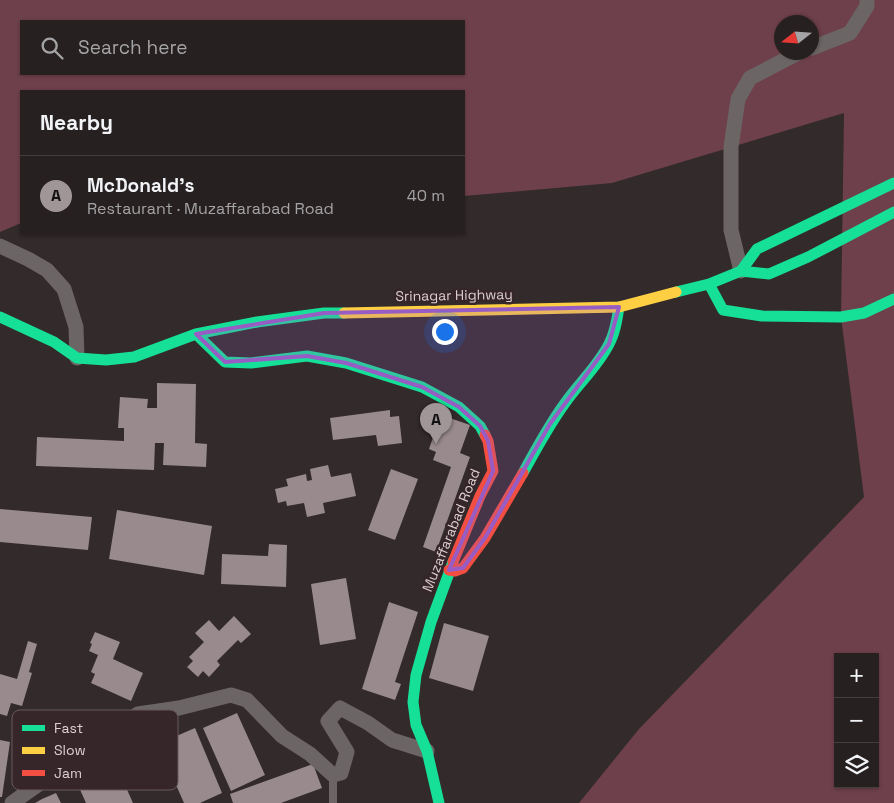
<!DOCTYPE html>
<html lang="en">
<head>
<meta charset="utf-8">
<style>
  :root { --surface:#262020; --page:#2e2829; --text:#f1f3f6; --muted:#a4a3a5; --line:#423e3e; --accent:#a09698 }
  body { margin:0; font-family:"Space Grotesk",sans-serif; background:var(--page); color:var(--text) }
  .controls { position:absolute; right:15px; bottom:15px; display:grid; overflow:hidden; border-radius:0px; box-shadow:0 1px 4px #0004 }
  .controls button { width:45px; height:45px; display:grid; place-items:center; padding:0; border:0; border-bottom:1px solid var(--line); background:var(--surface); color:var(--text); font:25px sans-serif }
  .compass { position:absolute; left:774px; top:15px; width:45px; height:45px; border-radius:50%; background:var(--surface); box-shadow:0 1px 4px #0004; rotate:253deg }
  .you { position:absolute; left:444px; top:331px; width:18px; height:18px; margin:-12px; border:4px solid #fff; border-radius:50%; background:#1a73e8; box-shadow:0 0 0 8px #1a73e833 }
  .badge { display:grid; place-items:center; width:32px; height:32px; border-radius:50%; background:var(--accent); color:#111; font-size:16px; font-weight:700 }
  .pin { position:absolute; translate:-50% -41px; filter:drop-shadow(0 1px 2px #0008) }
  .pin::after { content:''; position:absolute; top:26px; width:18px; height:15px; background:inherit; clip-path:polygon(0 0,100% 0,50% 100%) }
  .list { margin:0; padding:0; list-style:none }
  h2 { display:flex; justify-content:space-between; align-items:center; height:65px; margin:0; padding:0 20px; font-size:21px }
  h2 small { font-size:16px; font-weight:400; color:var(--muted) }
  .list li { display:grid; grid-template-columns:32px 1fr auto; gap:15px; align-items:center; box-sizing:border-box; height:80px; padding:0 20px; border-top:1px solid var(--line) }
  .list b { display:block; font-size:19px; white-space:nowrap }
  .list p { margin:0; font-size:16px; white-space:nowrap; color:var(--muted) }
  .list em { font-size:16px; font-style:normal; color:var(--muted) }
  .icon { flex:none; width:28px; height:28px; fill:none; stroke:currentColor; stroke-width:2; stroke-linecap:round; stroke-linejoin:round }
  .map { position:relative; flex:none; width:894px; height:803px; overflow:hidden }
  .search { position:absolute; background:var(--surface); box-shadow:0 1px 4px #0004; left:20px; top:20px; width:445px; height:55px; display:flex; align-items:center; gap:12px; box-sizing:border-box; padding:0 18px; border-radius:0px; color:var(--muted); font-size:19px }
  .panel { position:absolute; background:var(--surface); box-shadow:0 1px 4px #0004; left:20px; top:90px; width:445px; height:145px; border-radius:0px }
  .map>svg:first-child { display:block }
  .forest { fill:#6e404b; fill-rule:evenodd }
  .building { fill:#988a8d }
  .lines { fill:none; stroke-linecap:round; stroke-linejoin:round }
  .lane { stroke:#6c6566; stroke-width:8 }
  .street { stroke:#6c6566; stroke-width:15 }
  .fast { stroke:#16e098; stroke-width:11 }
  .slow { stroke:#ffcf43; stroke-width:11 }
  .jam { stroke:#f24e42; stroke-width:11 }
  .marked { fill:#985dc5; fill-opacity:0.2; stroke:#985dc5; stroke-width:4; stroke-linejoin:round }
  .labels { text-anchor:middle; stroke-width:5; stroke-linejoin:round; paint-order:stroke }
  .street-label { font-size:14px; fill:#dcd0d2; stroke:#362629 }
  .key { fill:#362629; stroke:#68595c; stroke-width:1 }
  .key-label { font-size:14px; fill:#dcd0d2 }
</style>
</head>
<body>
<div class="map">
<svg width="894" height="803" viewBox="0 0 894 803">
  <rect width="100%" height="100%" fill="#322a2b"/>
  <path class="forest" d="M0,0H894V803H579L639,729L864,497L841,317L844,113L612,183L464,196V91H21V223L0,232ZM21,21H464V74H21ZM782,22H812V52H782ZM838,657H875V784H838Z"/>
  <path class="building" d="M157,383L196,384L195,443L207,444L206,467L163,465L164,443H155L154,470L36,466L37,437L124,441V428H118L120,397L148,399L147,408H157Z
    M390,410V417L399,416L402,443L378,446L376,435L333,440L330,418Z
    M441,415L470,425L460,453L470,457L436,552L423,547L451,467L433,460L436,452L429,449Z
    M328,465L331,477L351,473L356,496L323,503L325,513L307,517L304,503L287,506L286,501L278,503L275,489L288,486L286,479L306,474L307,481L312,480L310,469Z
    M391,469L418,479L395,540L368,530Z
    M0,509L92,517L88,550L0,542Z
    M117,510L212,526L204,575L109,559Z
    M269,544L287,545L286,587L221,584L222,554L268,556Z
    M346,578L356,639L320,645L311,584Z
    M389,602L418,612L395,682L401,684L395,700L362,689Z
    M234,616L251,634L241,643L238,640L217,661L220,665L209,677L203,671L198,677L187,667L193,661L189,657L204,642L195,633L209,620L219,631Z
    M444,623L489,636L473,691L429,678Z
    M95,632L120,642L113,659L143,673L131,701L91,683L95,674L91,672L98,655L89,651L92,644L90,643Z
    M28,641L37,644L29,672L32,673L22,706L11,703L7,716L0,714V674L17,679Z
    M237,713L265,775L231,791L203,728Z
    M195,728L222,793L200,803H184L158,744Z
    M0,740L10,742L2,797H0Z
    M112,756L133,803H86L73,774Z
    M313,764L322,788L281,803H233L230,794Z
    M56,793L61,803H35L42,799Z"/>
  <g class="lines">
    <path class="lane" d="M333,775V803"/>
    <path class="street" d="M812,48L850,33L867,6V0
      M0,246L28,259L47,270L64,289L76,327L77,358
      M741,271L731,230V147L738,99L750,78L800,52
      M12,803L138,714L179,708L231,695L247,700L282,736L310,754L333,775L341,773L347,752L328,721L340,708L368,723L392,740L427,751"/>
    <path class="fast" d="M741,271L757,249L894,183
      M709,284L723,310L762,316L841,317L864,313L894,299
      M676,292L709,284L741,271L769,274L808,257L894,212
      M0,317L54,342L77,358L106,360L134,357L196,334L257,322L324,313H344
      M196,334L225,362L251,363L307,356L346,363L422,387L459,407L480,426L485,435
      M523,473C536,449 549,425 565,403C579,383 598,366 609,344C615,333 617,320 619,307
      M439,803L427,751L416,725L413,702L416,675L431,622L453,562"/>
    <path class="slow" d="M344,313L619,307L676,292"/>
    <path class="jam" d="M453,562L480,496L493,471L488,441L485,435
      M449,570L455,571L463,568L485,538L523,473"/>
  </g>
  <path class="marked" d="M619,307L609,344L550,424L485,538L463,568L449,570L493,471L488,441L480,426L459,407L422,387L346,363L307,356L225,362L196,334L324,313Z"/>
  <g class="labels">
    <g class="street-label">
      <text transform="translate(454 295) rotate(-1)" y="5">Srinagar Highway</text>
      <text transform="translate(451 530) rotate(-68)" y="5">Muzaffarabad Road</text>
    </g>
  </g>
  <rect x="12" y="710" width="166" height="80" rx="8" class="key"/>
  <rect x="22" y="725" width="23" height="6" fill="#16e098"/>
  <rect x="22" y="747" width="23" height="7" fill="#ffcf43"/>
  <rect x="22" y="770" width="23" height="6" fill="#f24e42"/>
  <g class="key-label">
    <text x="54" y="733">Fast</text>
    <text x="54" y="755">Slow</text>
    <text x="54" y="778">Jam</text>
  </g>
</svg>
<div class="controls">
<button>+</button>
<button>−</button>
<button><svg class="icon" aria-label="layers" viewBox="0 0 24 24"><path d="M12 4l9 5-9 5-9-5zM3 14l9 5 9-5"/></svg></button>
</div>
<svg class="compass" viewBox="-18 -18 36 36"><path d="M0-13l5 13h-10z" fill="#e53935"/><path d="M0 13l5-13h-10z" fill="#a4a3a5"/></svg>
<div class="you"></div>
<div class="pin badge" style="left:436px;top:444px">A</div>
<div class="search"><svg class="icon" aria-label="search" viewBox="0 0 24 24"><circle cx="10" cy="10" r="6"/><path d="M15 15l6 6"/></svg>Search here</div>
<section class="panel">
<h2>Nearby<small></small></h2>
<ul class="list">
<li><span class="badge">A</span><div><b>McDonald's</b><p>Restaurant · Muzaffarabad Road</p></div><em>40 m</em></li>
</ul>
</section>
</div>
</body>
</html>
